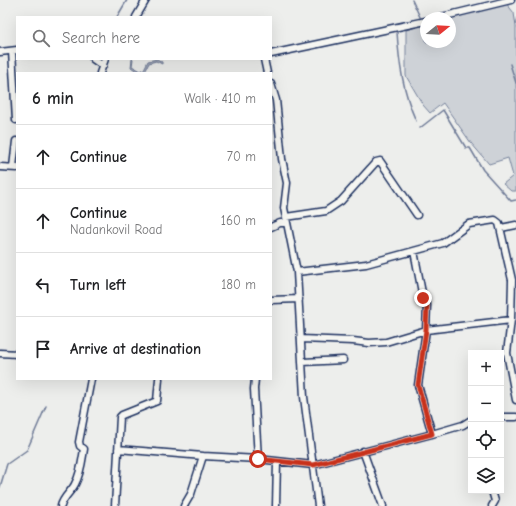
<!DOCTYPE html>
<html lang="en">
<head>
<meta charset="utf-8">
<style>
  :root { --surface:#fff; --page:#f2f2f2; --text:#202124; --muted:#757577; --line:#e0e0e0 }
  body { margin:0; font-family:"Comic Neue",sans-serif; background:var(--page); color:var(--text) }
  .controls { position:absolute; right:12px; bottom:12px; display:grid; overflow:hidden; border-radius:0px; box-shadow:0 4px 16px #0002 }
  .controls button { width:36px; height:36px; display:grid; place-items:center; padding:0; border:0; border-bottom:1px solid var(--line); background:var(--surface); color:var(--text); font:20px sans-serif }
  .compass { position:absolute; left:420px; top:12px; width:36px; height:36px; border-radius:50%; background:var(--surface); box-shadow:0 4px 16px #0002; rotate:72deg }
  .stop { position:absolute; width:12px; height:12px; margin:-9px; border:3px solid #c8321e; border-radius:50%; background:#fff }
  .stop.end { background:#c8321e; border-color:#fff; box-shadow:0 1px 4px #0008 }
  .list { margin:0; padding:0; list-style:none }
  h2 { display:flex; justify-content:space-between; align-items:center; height:52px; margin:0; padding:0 16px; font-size:17px }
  h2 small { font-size:13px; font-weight:400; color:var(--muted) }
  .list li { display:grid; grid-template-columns:26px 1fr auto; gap:12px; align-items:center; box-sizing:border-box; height:64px; padding:0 16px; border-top:1px solid var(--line) }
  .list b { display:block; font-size:15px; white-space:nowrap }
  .list p { margin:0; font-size:13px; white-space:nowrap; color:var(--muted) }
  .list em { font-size:13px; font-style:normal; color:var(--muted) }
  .icon { flex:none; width:22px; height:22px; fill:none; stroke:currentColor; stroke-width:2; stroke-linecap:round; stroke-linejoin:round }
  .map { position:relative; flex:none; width:516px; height:506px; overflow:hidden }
  .search { position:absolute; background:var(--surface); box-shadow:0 4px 16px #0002; left:16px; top:16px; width:256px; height:44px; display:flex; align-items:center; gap:10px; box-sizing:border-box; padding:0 14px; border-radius:0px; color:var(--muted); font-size:15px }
  .panel { position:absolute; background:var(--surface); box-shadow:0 4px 16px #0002; left:16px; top:72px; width:256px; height:308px; border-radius:0px }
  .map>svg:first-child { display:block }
  .green { fill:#ced2d7; stroke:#74809a }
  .water { fill:#a5acbc; stroke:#6e7a96 }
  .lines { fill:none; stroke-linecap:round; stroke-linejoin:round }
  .stream { stroke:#6e7a96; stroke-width:1.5 }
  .minor-casing { stroke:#1b2f5e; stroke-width:9 }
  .minor { stroke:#f6f6f2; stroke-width:6 }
  .route { stroke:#c8321e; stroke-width:5 }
</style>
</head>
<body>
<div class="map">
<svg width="516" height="506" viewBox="0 0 516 506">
  <rect width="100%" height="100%" fill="#edeeec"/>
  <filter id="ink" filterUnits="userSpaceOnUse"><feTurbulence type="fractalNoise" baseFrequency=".025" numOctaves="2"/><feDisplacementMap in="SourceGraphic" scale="8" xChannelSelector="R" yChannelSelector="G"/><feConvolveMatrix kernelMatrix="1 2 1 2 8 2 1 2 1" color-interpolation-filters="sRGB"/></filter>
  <g filter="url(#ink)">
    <path class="green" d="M506,3L514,13L516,27V191H511L503,184L513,176L508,158L489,164L471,143L443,103L430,113L423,105L406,76V30L426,24V42H450L449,18Z"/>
    <path class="water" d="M132,59H133L132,66L141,71L144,69L148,61L157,59L162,62V64L156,61L149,63L146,69L139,73L131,67Z"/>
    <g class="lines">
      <path class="stream" d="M412,0L420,17
        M117,17L127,0
        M397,32C399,63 403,92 416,121
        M510,64L516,83
        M420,128L443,110L466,148H470L483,170L511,201L516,200
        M0,487L7,464L27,450L46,406"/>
      <defs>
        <path id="minor" d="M136,17L146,0
          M437,18L511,0
          M12,51L16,120
          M0,52L17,50
          M271,54L426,21
          M93,59L103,66
          M264,59L267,73
          M100,73L105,59
          M271,84L276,100L282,159L287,183L284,208L297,272L304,397L318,506
          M0,167L17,168
          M13,167L16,141
          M286,217L326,211L341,201L376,162L380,161L417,215
          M271,227L280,223H287
          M501,228L516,225
          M414,251L423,298L427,305L426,330L418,385L432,434
          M297,272L366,264L443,243L469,224L495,220L499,223L512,280L511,320L507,353L516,400
          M271,300L299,299
          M301,339L353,341L369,343L386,342L426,330L511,320
          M0,353L17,354
          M303,362L343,360
          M255,379L254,389L258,459
          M501,417H516
          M118,449L203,456
          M363,451L383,506
          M61,506C63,497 71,492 75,484C81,473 82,461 84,449L80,446L79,442L91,379
          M115,506L120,417L122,415L157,401L159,379
          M184,506L191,494L203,456L258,459L313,465L432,434L463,425L471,420
          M276,506L277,462
          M492,506L495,501L492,491"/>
      </defs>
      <use href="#minor" class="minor-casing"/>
      <use href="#minor" class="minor"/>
    </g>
  </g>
  <g class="lines" filter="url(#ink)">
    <path class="route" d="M258,459L313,465L432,434L418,385L426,330L427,305L423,298"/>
  </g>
</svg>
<div class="controls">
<button>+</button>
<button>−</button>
<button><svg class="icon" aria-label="locate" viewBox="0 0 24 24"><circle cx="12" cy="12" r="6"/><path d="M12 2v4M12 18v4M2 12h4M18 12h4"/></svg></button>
<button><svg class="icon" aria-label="layers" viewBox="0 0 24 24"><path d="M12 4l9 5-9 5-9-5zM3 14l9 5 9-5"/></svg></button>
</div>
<svg class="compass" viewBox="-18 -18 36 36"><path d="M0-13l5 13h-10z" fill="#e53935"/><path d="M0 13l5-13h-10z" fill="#757577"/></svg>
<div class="stop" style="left:258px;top:459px"></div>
<div class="stop end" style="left:423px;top:298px"></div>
<div class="search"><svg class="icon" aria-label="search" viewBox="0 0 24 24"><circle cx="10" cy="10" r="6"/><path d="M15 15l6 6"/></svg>Search here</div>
<section class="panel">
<h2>6 min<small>Walk · 410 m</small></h2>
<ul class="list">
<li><svg class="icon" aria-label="ahead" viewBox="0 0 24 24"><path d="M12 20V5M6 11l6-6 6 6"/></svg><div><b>Continue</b></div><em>70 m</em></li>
<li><svg class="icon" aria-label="ahead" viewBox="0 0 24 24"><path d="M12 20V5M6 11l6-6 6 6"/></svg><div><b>Continue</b><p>Nadankovil Road</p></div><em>160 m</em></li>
<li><svg class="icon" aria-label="left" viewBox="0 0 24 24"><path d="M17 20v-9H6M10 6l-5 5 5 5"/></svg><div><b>Turn left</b></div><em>180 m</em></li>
<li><svg class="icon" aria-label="arrive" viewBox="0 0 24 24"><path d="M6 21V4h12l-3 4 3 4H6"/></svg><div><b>Arrive at destination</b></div></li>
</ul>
</section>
</div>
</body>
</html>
